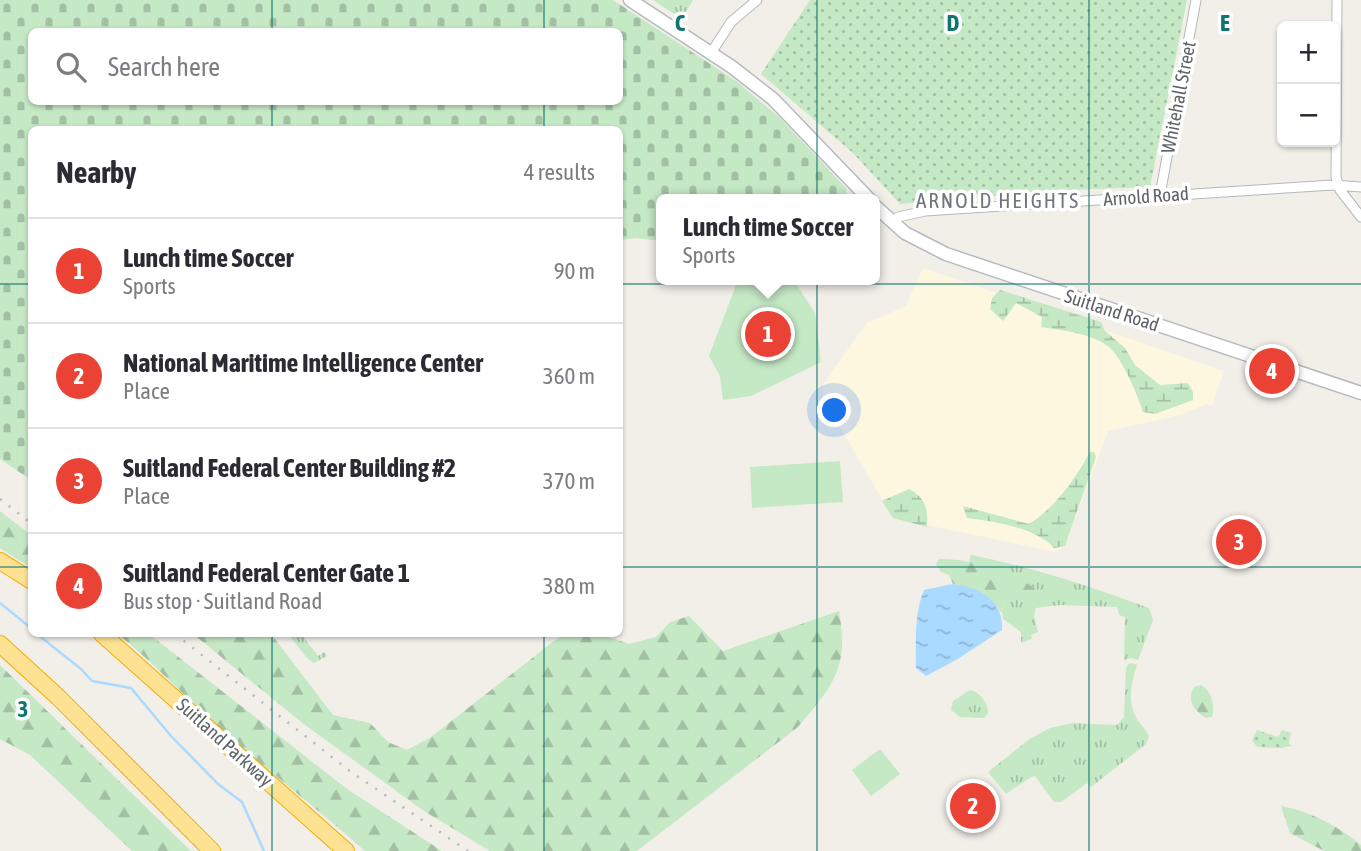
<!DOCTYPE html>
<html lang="en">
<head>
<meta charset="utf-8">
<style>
  :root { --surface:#fff; --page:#f7f7f7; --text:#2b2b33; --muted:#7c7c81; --line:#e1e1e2; --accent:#ea4335 }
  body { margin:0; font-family:"Asap Condensed",sans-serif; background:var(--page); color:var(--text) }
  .controls { position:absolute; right:21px; top:21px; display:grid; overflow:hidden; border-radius:10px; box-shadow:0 2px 5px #0004 }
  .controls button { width:63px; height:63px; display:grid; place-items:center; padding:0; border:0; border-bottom:2px solid var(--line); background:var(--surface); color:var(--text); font:35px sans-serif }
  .you { position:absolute; left:835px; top:411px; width:24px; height:24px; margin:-18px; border:5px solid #fff; border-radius:50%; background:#1a73e8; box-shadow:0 0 0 10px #1a73e833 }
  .badge { display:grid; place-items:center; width:46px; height:46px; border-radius:50%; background:var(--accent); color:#fff; font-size:23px; font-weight:700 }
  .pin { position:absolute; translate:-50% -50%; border:4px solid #fff; box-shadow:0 2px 7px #0006 }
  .popup { position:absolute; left:656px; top:194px; width:224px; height:91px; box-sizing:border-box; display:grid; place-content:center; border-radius:10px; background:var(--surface); filter:drop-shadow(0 2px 5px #0005); font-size:23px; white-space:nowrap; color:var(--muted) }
  .popup b { font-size:26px; color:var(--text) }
  .popup::after { content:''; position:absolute; left:50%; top:100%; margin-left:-14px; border:14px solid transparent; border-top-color:var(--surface) }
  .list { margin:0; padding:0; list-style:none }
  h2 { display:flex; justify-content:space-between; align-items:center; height:91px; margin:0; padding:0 28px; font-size:30px }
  h2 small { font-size:23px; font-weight:400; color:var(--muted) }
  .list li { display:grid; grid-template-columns:46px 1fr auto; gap:21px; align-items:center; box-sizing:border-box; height:105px; padding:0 28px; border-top:2px solid var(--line) }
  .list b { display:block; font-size:26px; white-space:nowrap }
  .list p { margin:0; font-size:23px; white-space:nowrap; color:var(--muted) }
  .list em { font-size:23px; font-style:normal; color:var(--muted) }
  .icon { flex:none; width:38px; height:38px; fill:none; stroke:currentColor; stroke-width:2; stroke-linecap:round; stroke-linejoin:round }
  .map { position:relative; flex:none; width:1361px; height:851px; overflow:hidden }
  .search { position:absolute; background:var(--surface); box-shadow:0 2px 5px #0004; left:28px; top:28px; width:595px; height:77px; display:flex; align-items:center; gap:18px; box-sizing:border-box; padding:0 24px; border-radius:10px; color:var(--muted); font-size:26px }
  .panel { position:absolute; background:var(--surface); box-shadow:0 2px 5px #0004; left:28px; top:126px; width:595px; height:511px; border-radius:10px }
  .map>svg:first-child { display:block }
  .commercial { fill:#fef7e0 }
  .grass { fill:url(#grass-tufts) }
  .forest { fill:url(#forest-firs) }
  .wetland { fill:url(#wetland-marsh) }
  .cemetery { fill:url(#cemetery-stones); fill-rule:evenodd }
  .park { fill:url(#park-dots) }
  .garden { fill:#c5e8c5 }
  .water { fill:url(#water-ripples) }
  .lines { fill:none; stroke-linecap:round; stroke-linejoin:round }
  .stream { stroke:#aadaff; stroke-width:2.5 }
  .street-casing { stroke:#b5b8bc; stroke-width:11 }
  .secondary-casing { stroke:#b6babf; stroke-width:15 }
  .highway-casing { stroke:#f9ab00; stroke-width:18 }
  .street { stroke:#fff; stroke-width:9 }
  .secondary { stroke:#fff; stroke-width:12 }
  .highway { stroke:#fde293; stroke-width:16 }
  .rail { stroke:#b6b7b8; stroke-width:2.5; stroke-dasharray:2 9; stroke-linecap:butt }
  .grid { fill:none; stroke:#0f766e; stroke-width:2; stroke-opacity:0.55 }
  .labels { text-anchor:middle; stroke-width:7; stroke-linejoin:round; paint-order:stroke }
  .street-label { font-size:19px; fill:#5f6368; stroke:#fff }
  .neighbourhood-label { font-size:21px; letter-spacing:2px; fill:#70757a; stroke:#fff }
  .grid-label { font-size:23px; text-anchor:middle; font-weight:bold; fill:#0f766e; stroke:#fff; stroke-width:7; stroke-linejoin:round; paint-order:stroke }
</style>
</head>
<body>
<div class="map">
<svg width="1361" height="851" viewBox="0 0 1361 851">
  <defs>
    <pattern id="grass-tufts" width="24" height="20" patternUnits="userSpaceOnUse" patternTransform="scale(1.75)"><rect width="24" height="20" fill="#c5e8c5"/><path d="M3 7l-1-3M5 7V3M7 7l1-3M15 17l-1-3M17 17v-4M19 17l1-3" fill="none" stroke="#a3c0a4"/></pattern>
    <pattern id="forest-firs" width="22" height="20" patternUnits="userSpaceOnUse" patternTransform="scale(1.75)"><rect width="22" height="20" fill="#c5e8c5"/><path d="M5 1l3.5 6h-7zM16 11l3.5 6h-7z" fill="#a3c0a4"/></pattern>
    <pattern id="wetland-marsh" width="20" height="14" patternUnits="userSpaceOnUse" patternTransform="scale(1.75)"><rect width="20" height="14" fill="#c5e8c5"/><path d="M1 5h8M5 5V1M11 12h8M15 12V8" fill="none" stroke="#a3c0a4"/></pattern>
    <pattern id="cemetery-stones" width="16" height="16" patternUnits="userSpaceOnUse" patternTransform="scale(1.75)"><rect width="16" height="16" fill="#c5e8c5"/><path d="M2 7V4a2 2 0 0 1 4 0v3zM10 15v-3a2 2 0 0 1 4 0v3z" fill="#a3c0a4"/></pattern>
    <pattern id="park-dots" width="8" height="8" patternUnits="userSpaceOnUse" patternTransform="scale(1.75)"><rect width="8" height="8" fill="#c5e8c5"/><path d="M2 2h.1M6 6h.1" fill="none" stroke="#a3c0a4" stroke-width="1.8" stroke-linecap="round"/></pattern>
    <pattern id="water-ripples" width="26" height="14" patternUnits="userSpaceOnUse" patternTransform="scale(1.75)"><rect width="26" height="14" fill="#aadaff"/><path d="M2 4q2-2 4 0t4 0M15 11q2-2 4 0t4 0" fill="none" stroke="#8eb4d2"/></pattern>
  </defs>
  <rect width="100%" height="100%" fill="#f1efe8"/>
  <path class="commercial" d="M923,268L1224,371L1212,406L1207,404L1176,416L1108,431L1065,546L1056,552L893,518L823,398V384L867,323L906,306Z"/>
  <path class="grass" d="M653,0H693L682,19Z
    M971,555C1032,567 1090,586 1149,608L1153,620L1138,660L1131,658L1124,660L1125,617L1119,615L1117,607L1060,605L1036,608L1034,615L1038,632L1031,635L1032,639L1021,643V632L1003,619L1002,611L1006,597L1009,596L1030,603L1042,593C1021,578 994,568 969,562Z
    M288,634H301L318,656L324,652L327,656L314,663L307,658Z
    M1132,663L1137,665C1131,685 1126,703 1139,722C1143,727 1146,730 1149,736L1146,744L1091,787L1087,783L1061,802H1054L1035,776L1031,777L1006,794L988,772L1031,738L1050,728L1073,723L1117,725L1124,717L1126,669L1128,664Z
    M970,690C980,692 989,704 988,713L984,718L960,717L951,710L953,701Z"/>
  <path class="forest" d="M0,511L31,535V568L0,548Z
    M939,559C975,559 1013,572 1042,593V600L1039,603H1030L1009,596L1006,597L1001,613C993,597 970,586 953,584L949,575L941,572L936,564Z
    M839,611C849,668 834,684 798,727L637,851H490L424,811L305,725L193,634H271L333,715L370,723L388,742L407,750L431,737L563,634H600L629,644L656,637L670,622L689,616L723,651Z
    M118,634H149L347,789L442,851H365C325,815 282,782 241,747C198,711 161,669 118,634Z
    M0,665L191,851H132L30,755L0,739Z
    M1201,685C1212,691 1215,706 1212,717L1206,718C1194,710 1186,701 1194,687Z
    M1281,806C1312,812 1336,825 1361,845V851H1324L1290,833Z"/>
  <path class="wetland" d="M1000,290L1101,322L1105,331L1125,348L1135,365L1160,385L1188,383L1193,392V400L1155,414L1143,412C1137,394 1124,362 1110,348C1095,334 1061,330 1041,327L1042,317L1016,303L1003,321L990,309L992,298Z
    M1090,452H1094L1096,457L1065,546L1054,548C1037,528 993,521 967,518L963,506L1029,524C1056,507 1075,479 1090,452Z
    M909,489C926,498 928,509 927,527L893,518L882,501Z"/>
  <path class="cemetery" d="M0,0H613L736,81L779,117L846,188L847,196L844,199H661V241L637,238L620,240V130H32L31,480L0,459ZM32,32H620V102H32Z"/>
  <path class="park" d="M810,0H1187L1150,187L1069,190L900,204L853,153L761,74Z
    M1257,730L1278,737L1282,730L1291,733L1289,743L1291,746L1281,748L1257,747L1252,740Z"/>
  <path class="garden" d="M738,280H782L796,284L815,313L821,362L751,396L723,400L720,376L709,356Z
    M840,461L843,502L752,508L750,467Z
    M880,749L900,774L871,796L852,770Z"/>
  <path class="water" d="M953,584C979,587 1004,600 1002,630L956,660L926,676L916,668C916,643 914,614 924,590Z"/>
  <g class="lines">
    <path class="stream" d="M0,603L32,629
      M37,634L81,669L92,681L131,688L171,736L218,784L242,802L264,851"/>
    <defs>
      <path id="street" d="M1337,0L1336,177L1340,190L1361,217
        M711,53L731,22L757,0
        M1160,195L1196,0
        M893,223L898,217L925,211L1333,185L1361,187"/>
      <path id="secondary" d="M630,0L732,67L773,99L869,199
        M875,206L905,233L946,254L1361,393"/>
      <path id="highway" d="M0,561L32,581
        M102,634L346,851
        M0,644L58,697L212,851"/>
    </defs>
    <use href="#street" class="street-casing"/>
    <use href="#secondary" class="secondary-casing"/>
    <use href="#highway" class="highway-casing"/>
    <use href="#street" class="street"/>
    <use href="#secondary" class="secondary"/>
    <use href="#highway" class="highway"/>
    <path class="rail" d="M0,499L32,524
      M175,634L351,772L468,851"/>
  </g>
  <path class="grid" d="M272,0V32M544,0V32M817,0V851M1089,0V851M272,102V130M544,102V130M0,284H32M620,284H1361M0,567H32M620,567H1361M272,634V851M544,634V851"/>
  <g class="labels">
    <g class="street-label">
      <text transform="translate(1178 97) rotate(-79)" y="7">Whitehall Street</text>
      <text transform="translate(1146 196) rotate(-4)" y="7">Arnold Road</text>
      <text transform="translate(1112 310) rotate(18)" y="7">Suitland Road</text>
      <text transform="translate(225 742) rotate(42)" y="7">Suitland Parkway</text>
    </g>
    <g class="neighbourhood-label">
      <text x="998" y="208">ARNOLD HEIGHTS</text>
    </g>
  </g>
  <g class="grid-label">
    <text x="680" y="31">C</text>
    <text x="953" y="31">D</text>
    <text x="1225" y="31">E</text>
    <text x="23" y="717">3</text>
  </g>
</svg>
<div class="controls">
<button>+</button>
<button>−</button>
</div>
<div class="you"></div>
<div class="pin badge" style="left:768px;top:334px">1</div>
<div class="popup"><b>Lunch time Soccer</b>Sports</div>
<div class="pin badge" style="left:973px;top:806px">2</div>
<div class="pin badge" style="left:1239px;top:542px">3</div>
<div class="pin badge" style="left:1272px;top:371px">4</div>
<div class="search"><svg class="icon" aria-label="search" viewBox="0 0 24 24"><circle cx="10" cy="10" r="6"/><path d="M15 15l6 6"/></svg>Search here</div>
<section class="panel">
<h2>Nearby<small>4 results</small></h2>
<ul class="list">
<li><span class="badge">1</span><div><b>Lunch time Soccer</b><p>Sports</p></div><em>90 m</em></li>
<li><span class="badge">2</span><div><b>National Maritime Intelligence Center</b><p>Place</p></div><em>360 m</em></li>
<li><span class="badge">3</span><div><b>Suitland Federal Center Building #2</b><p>Place</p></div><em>370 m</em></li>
<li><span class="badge">4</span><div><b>Suitland Federal Center Gate 1</b><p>Bus stop · Suitland Road</p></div><em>380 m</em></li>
</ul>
</section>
</div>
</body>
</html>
